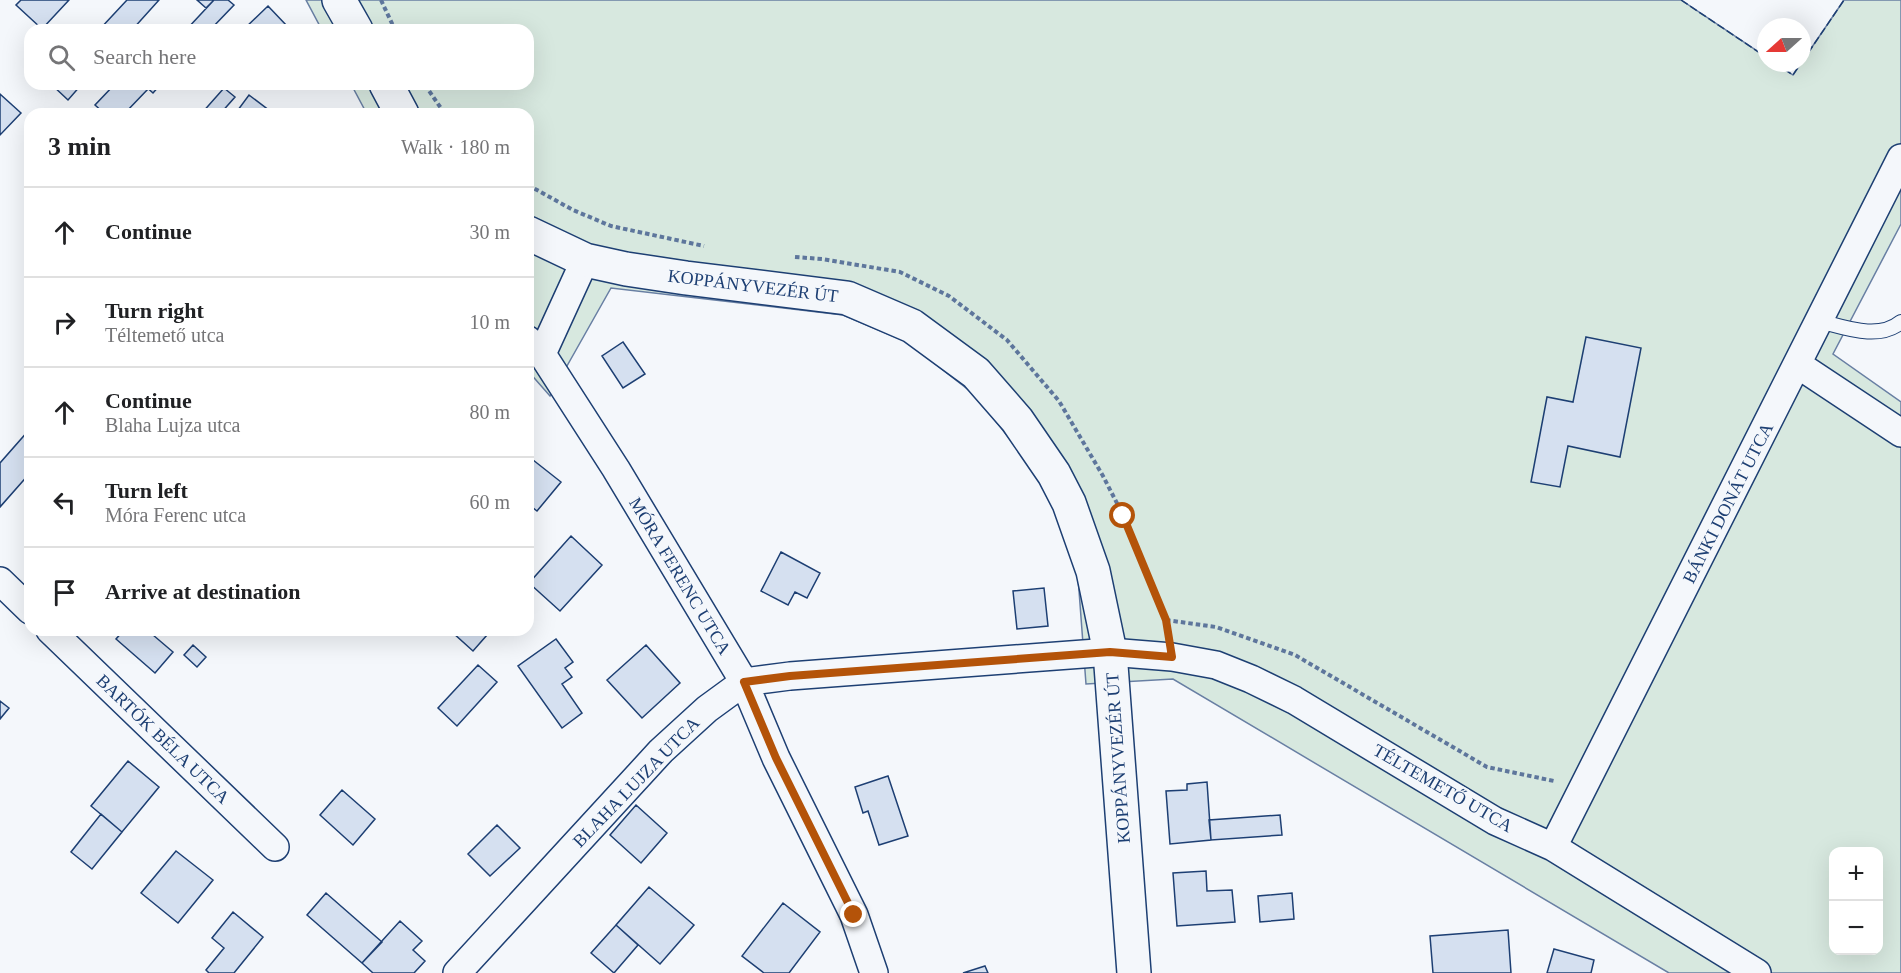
<!DOCTYPE html>
<html lang="en">
<head>
<meta charset="utf-8">
<style>
  :root { --surface:#fff; --page:#f6f6f6; --text:#202124; --muted:#757577; --line:#e0e0e0 }
  body { margin:0; font-family:Georgia,serif; background:var(--page); color:var(--text) }
  .controls { position:absolute; right:18px; bottom:18px; display:grid; overflow:hidden; border-radius:12px; box-shadow:0 6px 24px #0002 }
  .controls button { width:54px; height:54px; display:grid; place-items:center; padding:0; border:0; border-bottom:2px solid var(--line); background:var(--surface); color:var(--text); font:30px sans-serif }
  .compass { position:absolute; left:1757px; top:18px; width:54px; height:54px; border-radius:50%; background:var(--surface); box-shadow:0 6px 24px #0002; rotate:249deg }
  .stop { position:absolute; width:18px; height:18px; margin:-14px; border:4px solid #b45309; border-radius:50%; background:#fff }
  .stop.end { background:#b45309; border-color:#fff; box-shadow:0 2px 6px #0008 }
  .list { margin:0; padding:0; list-style:none }
  h2 { display:flex; justify-content:space-between; align-items:center; height:78px; margin:0; padding:0 24px; font-size:26px }
  h2 small { font-size:20px; font-weight:400; color:var(--muted) }
  .list li { display:grid; grid-template-columns:39px 1fr auto; gap:18px; align-items:center; box-sizing:border-box; height:90px; padding:0 24px; border-top:2px solid var(--line) }
  .list b { display:block; font-size:22px; white-space:nowrap }
  .list p { margin:0; font-size:20px; white-space:nowrap; color:var(--muted) }
  .list em { font-size:20px; font-style:normal; color:var(--muted) }
  .icon { flex:none; width:33px; height:33px; fill:none; stroke:currentColor; stroke-width:2; stroke-linecap:round; stroke-linejoin:round }
  .map { position:relative; flex:none; width:1901px; height:973px; overflow:hidden }
  .search { position:absolute; background:var(--surface); box-shadow:0 6px 24px #0002; left:24px; top:24px; width:510px; height:66px; display:flex; align-items:center; gap:15px; box-sizing:border-box; padding:0 21px; border-radius:18px; color:var(--muted); font-size:22px }
  .panel { position:absolute; background:var(--surface); box-shadow:0 6px 24px #0002; left:24px; top:108px; width:510px; height:528px; border-radius:18px }
  .map>svg:first-child { display:block }
  .green { fill:#d7e8df; stroke:#687fa3; stroke-width:1.5; fill-rule:evenodd }
  .building { fill:#d5e0f0; stroke:#1d3f73; stroke-width:1.5 }
  .lines { fill:none; stroke-linecap:round; stroke-linejoin:round }
  .service-casing { stroke:#1d3f73; stroke-width:16 }
  .minor-casing { stroke:#1d3f73; stroke-width:30 }
  .tertiary-casing { stroke:#1d3f73; stroke-width:36 }
  .path { stroke:#5e769c; stroke-width:4; stroke-dasharray:4.5 3; stroke-linecap:butt }
  .service { stroke:#f4f7fb; stroke-width:14 }
  .minor { stroke:#f4f7fb; stroke-width:27 }
  .tertiary { stroke:#f4f7fb; stroke-width:33 }
  .fence { stroke:#1d3f73; stroke-width:1.5; stroke-dasharray:8 3; stroke-linecap:butt }
  .route { stroke:#b45309; stroke-width:8 }
  .labels { text-anchor:middle; stroke-width:4.5; stroke-linejoin:round; paint-order:stroke }
  .street-label { font-size:18px; fill:#1d3f73; stroke:#f4f7fb }
</style>
</head>
<body>
<div class="map">
<svg width="1901" height="973" viewBox="0 0 1901 973">
  <rect width="100%" height="100%" fill="#f4f7fb"/>
  <path class="green" d="M306,0H1681L1766,57V63H1775L1793,75L1844,0H1901V224L1833,354L1901,402V973H1669L1173,679L1086,684L1077,564L1040,477L975,395L907,342L843,315L611,288L550,396L528,371V114H367L351,84H528V30H322ZM1834,852H1878V950H1834Z"/>
  <path class="building" d="M21,0H69L42,29L16,5Z
    M127,0H159L132,30H99Z
    M197,0H214L206,8Z
    M214,0H228L234,5L210,30H186Z
    M268,6L287,26L283,30H243Z
    M51,84H82L68,100Z
    M115,84H143L148,89L124,114H105L95,105Z
    M143,84H161L153,93Z
    M224,88L235,97L220,114H201Z
    M0,94L21,113L0,135Z
    M249,95L274,114H235Z
    M1586,337L1641,348L1620,457L1568,446L1560,487L1531,482L1547,397L1573,402Z
    M623,342L645,374L623,388L602,356Z
    M29,430L30,473L0,507V463Z
    M528,456L561,482L537,511L528,504Z
    M571,536L602,565L560,611L529,583Z
    M781,552L820,573L807,598L795,592L788,605L761,591Z
    M1044,588L1048,626L1017,629L1013,591Z
    M124,630H157L153,635L173,652L155,673L116,639Z
    M453,630H481L487,635L473,651L452,632Z
    M556,639L573,662L565,668L572,677L562,684L582,713L562,728L518,666Z
    M193,645L206,657L197,667L184,655Z
    M646,645L680,683L642,718L607,680Z
    M478,665L497,682L457,726L438,708Z
    M0,701L9,708L0,719Z
    M128,761L159,787L122,832L91,806Z
    M888,776L908,836L879,845L868,811L863,813L855,787Z
    M1207,782L1211,840L1170,844L1166,791L1187,790V784Z
    M342,790L375,819L353,845L320,815Z
    M636,805L667,833L641,863L610,835Z
    M101,814L122,832L92,869L71,852Z
    M1280,815L1282,835L1211,840L1209,820Z
    M497,825L520,848L490,876L468,854Z
    M176,851L213,880L178,923L141,893Z
    M1206,871L1207,891L1232,890L1235,922L1177,926L1173,873Z
    M649,887L694,925L660,964L616,925Z
    M326,893L382,942L362,963L307,915Z
    M1292,893L1294,919L1260,922L1258,896Z
    M783,903L820,932L789,973H764L742,956Z
    M233,912L263,937L234,973H209L206,970L224,948L212,938Z
    M400,921L422,941L413,950L425,961L414,973H373L362,963Z
    M616,925L638,945L614,973L591,953Z
    M1508,930L1511,973H1433L1430,936Z
    M1554,949L1594,960L1591,973H1547Z
    M985,966L988,973H963Z"/>
  <g class="lines">
    <defs>
      <path id="service" d="M1819,321C1844,327 1878,341 1901,322"/>
      <path id="minor" d="M528,340L542,354L616,469L744,682L776,758L854,915L874,973
        M542,354L585,260
        M1797,364L1901,433
        M0,581L30,610
        M50,630L275,847
        M1553,847L1901,158
        M457,973L661,751L707,709L744,682L790,676L1110,652L1172,657L1216,665L1251,679L1294,700L1495,821L1553,847L1757,973"/>
      <path id="tertiary" d="M339,0L356,30
        M386,84L402,114
        M528,233L585,260L626,269L686,278L847,298L912,326L976,373L1017,420L1054,474L1069,503L1093,571L1110,652L1134,973"/>
    </defs>
    <use href="#service" class="service-casing"/>
    <use href="#minor" class="minor-casing"/>
    <use href="#tertiary" class="tertiary-casing"/>
    <path class="path" d="M381,0L395,30
      M425,85L445,114
      M528,185L573,210L611,226L704,246
      M795,257L822,259L900,272L949,296L1007,340L1059,401L1103,476L1123,515L1166,620L1167,628
      M1166,620L1216,627L1295,655L1487,767L1554,781"/>
    <use href="#service" class="service"/>
    <use href="#minor" class="minor"/>
    <use href="#tertiary" class="tertiary"/>
    <path class="fence" d="M1681,0L1766,57
      M1802,62L1844,0
      M1775,63L1793,75L1801,63"/>
  </g>
  <g class="lines">
    <path class="route" d="M854,915L776,758L744,682L790,676L1110,652L1172,657L1166,620L1123,516"/>
  </g>
  <g class="labels">
    <g class="street-label">
      <text transform="translate(753 286) rotate(7)" y="6">KOPPÁNYVEZÉR ÚT</text>
      <text transform="translate(1728 503) rotate(-63)" y="6">BÁNKI DONÁT UTCA</text>
      <text transform="translate(680 576) rotate(59)" y="6">MÓRA FERENC UTCA</text>
      <text transform="translate(163 739) rotate(44)" y="6">BARTÓK BÉLA UTCA</text>
      <text transform="translate(1118 758) rotate(-94)" y="6">KOPPÁNYVEZÉR ÚT</text>
      <text transform="translate(636 782) rotate(-46)" y="6">BLAHA LUJZA UTCA</text>
      <text transform="translate(1443 788) rotate(30)" y="6">TÉLTEMETŐ UTCA</text>
    </g>
  </g>
</svg>
<div class="controls">
<button>+</button>
<button>−</button>
</div>
<svg class="compass" viewBox="-18 -18 36 36"><path d="M0-13l5 13h-10z" fill="#e53935"/><path d="M0 13l5-13h-10z" fill="#757577"/></svg>
<div class="stop" style="left:1123px;top:516px"></div>
<div class="stop end" style="left:854px;top:915px"></div>
<div class="search"><svg class="icon" aria-label="search" viewBox="0 0 24 24"><circle cx="10" cy="10" r="6"/><path d="M15 15l6 6"/></svg>Search here</div>
<section class="panel">
<h2>3 min<small>Walk · 180 m</small></h2>
<ul class="list">
<li><svg class="icon" aria-label="ahead" viewBox="0 0 24 24"><path d="M12 20V5M6 11l6-6 6 6"/></svg><div><b>Continue</b></div><em>30 m</em></li>
<li><svg class="icon" aria-label="right" viewBox="0 0 24 24"><path d="M7 20v-9h11M14 6l5 5-5 5"/></svg><div><b>Turn right</b><p>Téltemető utca</p></div><em>10 m</em></li>
<li><svg class="icon" aria-label="ahead" viewBox="0 0 24 24"><path d="M12 20V5M6 11l6-6 6 6"/></svg><div><b>Continue</b><p>Blaha Lujza utca</p></div><em>80 m</em></li>
<li><svg class="icon" aria-label="left" viewBox="0 0 24 24"><path d="M17 20v-9H6M10 6l-5 5 5 5"/></svg><div><b>Turn left</b><p>Móra Ferenc utca</p></div><em>60 m</em></li>
<li><svg class="icon" aria-label="arrive" viewBox="0 0 24 24"><path d="M6 21V4h12l-3 4 3 4H6"/></svg><div><b>Arrive at destination</b></div></li>
</ul>
</section>
</div>
</body>
</html>
